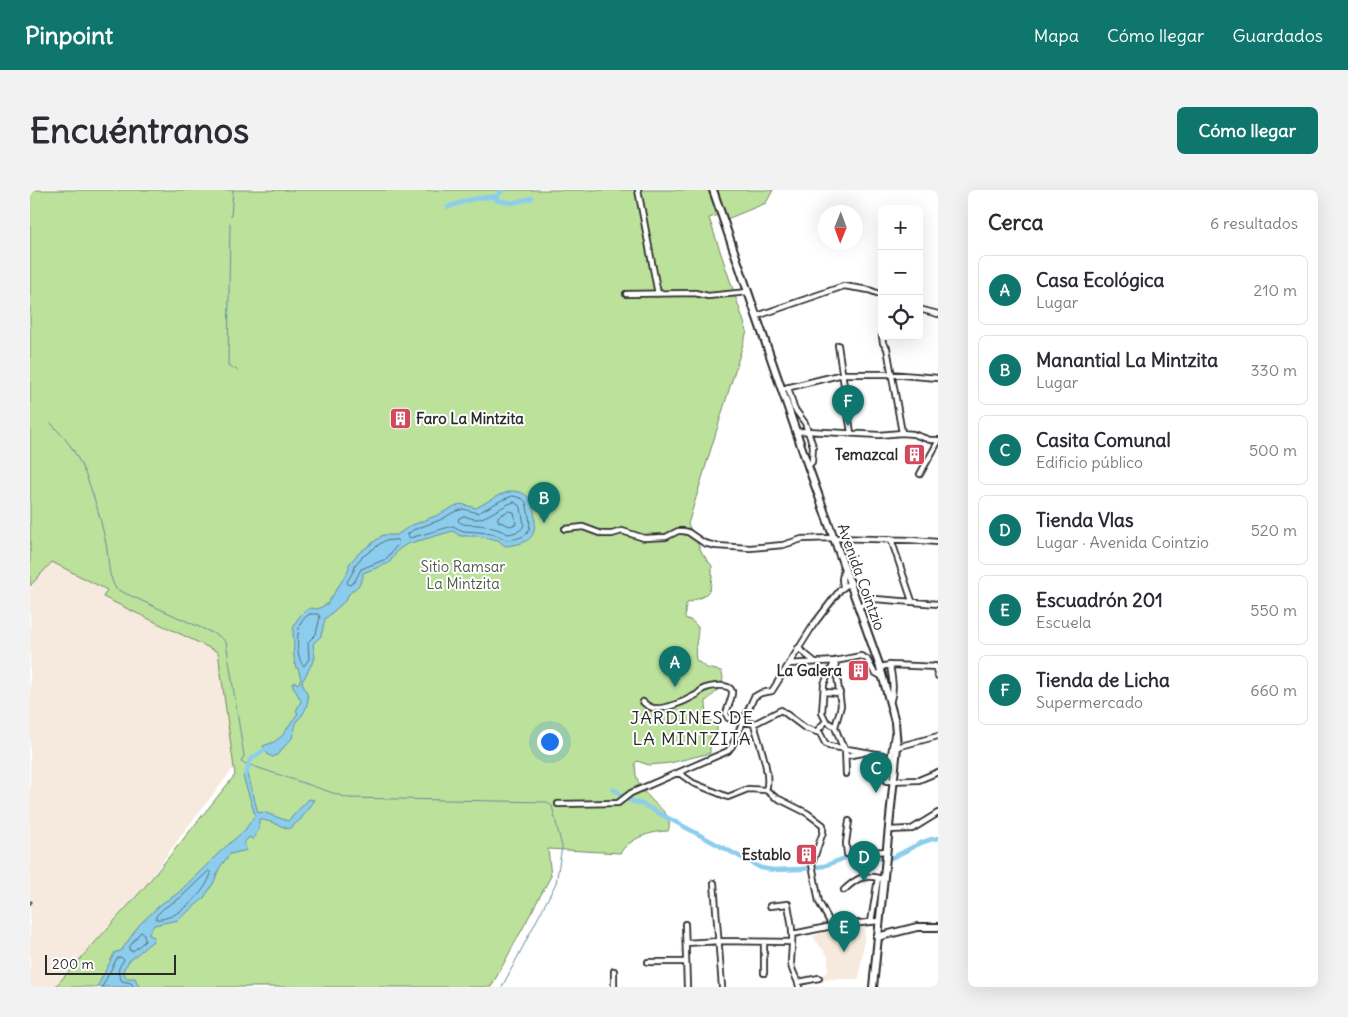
<!DOCTYPE html>
<html lang="es">
<head>
<meta charset="utf-8">
<style>
  :root { --surface:#fff; --page:#f2f2f3; --text:#2b2b33; --muted:#7c7c81; --line:#e1e1e2; --accent:#0f766e }
  body { margin:0; font-family:Delius,sans-serif; background:var(--page); color:var(--text) }
  .controls { position:absolute; right:15px; top:15px; display:grid; overflow:hidden; border-radius:8px; box-shadow:0 5px 20px #0002 }
  .controls button { width:45px; height:45px; display:grid; place-items:center; padding:0; border:0; border-bottom:1px solid var(--line); background:var(--surface); color:var(--text); font:25px sans-serif }
  .compass { position:absolute; left:788px; top:15px; width:45px; height:45px; border-radius:50%; background:var(--surface); box-shadow:0 5px 20px #0002; rotate:181deg }
  .scale { position:absolute; left:15px; bottom:12px; width:131px; box-sizing:border-box; padding-left:5px; border:2px solid #2b2b2b; border-top:0; font-size:14px; line-height:18px; white-space:nowrap; color:#2b2b2b; -webkit-text-stroke:4px #fff; paint-order:stroke }
  .you { position:absolute; left:519px; top:551px; width:18px; height:18px; margin:-12px; border:4px solid #fff; border-radius:50%; background:#1a73e8; box-shadow:0 0 0 8px #1a73e833 }
  .badge { display:grid; place-items:center; width:32px; height:32px; border-radius:50%; background:var(--accent); color:#fff; font-size:16px; font-weight:700 }
  .pin { position:absolute; translate:-50% -41px; filter:drop-shadow(0 1px 2px #0008) }
  .pin::after { content:''; position:absolute; top:26px; width:18px; height:15px; background:inherit; clip-path:polygon(0 0,100% 0,50% 100%) }
  .list { margin:0; padding:0; list-style:none }
  h2 { display:flex; justify-content:space-between; align-items:center; height:65px; margin:0; padding:0 20px; font-size:21px }
  h2 small { font-size:16px; font-weight:400; color:var(--muted) }
  .list li { display:grid; grid-template-columns:32px 1fr auto; gap:15px; align-items:center; box-sizing:border-box; height:70px; margin:0 10px 10px; padding:0 10px; border:1px solid var(--line); border-radius:8px }
  .list b { display:block; font-size:19px; white-space:nowrap }
  .list p { margin:0; font-size:16px; white-space:nowrap; color:var(--muted) }
  .list em { font-size:16px; font-style:normal; color:var(--muted) }
  .icon { flex:none; width:28px; height:28px; fill:none; stroke:currentColor; stroke-width:2; stroke-linecap:round; stroke-linejoin:round }
  .map { position:relative; flex:none; width:908px; height:797px; overflow:hidden; border-radius:8px }
  header { display:flex; align-items:center; gap:30px; box-sizing:border-box; height:70px; padding:0 25px; background:var(--accent); color:#fff }
  header strong { font-size:24px }
  nav { display:flex; gap:28px; margin-inline-start:auto; font-size:18px }
  .intro { display:flex; align-items:center; justify-content:space-between; box-sizing:border-box; height:120px; padding:0 30px }
  h1 { margin:0; font-size:35px }
  .button { padding:12px 22px; border-radius:8px; background:var(--accent); color:#fff; font-size:18px; font-weight:700 }
  main { display:flex; gap:30px; padding:0 30px }
  aside { flex:1; background:var(--surface); border-radius:8px; box-shadow:0 5px 20px #0002 }
  .map>svg:first-child { display:block }
  .built { fill:#f6eade }
  .green { fill:#bbe19b; stroke:#738663 }
  .water { fill:#8ccded; stroke:#658c9f }
  .lines { fill:none; stroke-linecap:round; stroke-linejoin:round }
  .shore { stroke:#526c79; stroke-width:1 }
  .stream { stroke:#658c9f; stroke-width:1 }
  .canal { stroke:#8ccded; stroke-width:4.5 }
  .minor-casing { stroke:#2b2b2b; stroke-width:8 }
  .secondary-casing { stroke:#2b2b2b; stroke-width:10 }
  .minor { stroke:#fff; stroke-width:4.5 }
  .secondary { stroke:#fff; stroke-width:6 }
  .rail-casing { stroke:#2b2b2b; stroke-width:3 }
  .rail { stroke:#fff; stroke-width:1; stroke-dasharray:4; stroke-linecap:butt }
  .labels { text-anchor:middle; stroke-width:4; stroke-linejoin:round; paint-order:stroke }
  .poi-label { font-size:15px; font-weight:bold; fill:#2b2b2b; stroke:#fff; text-anchor:end }
  .park-label { font-size:15px; fill:#4f5847; stroke:#fff }
  .street-label { font-size:15px; fill:#2b2b2b; stroke:#fff }
  .quarter-label { font-size:18px; letter-spacing:1px; fill:#2b2b2b; stroke:#fff }
</style>
</head>
<body>
<header>
<strong>Pinpoint</strong>
<nav><a>Mapa</a><a>Cómo llegar</a><a>Guardados</a></nav>
</header>
<div class="intro"><h1>Encuéntranos</h1><a class="button">Cómo llegar</a></div>
<main>
<div class="map">
<svg width="908" height="797" viewBox="0 0 908 797">
  <rect width="100%" height="100%" fill="#fff"/>
  <filter id="ink" filterUnits="userSpaceOnUse"><feTurbulence type="fractalNoise" baseFrequency=".02" numOctaves="2"/><feDisplacementMap in="SourceGraphic" scale="10" xChannelSelector="R" yChannelSelector="G"/><feConvolveMatrix kernelMatrix="1 2 1 2 8 2 1 2 1" color-interpolation-filters="sRGB"/></filter>
  <g filter="url(#ink)">
    <path class="built" d="M22,372L189,453L206,575L153,643L113,699L25,797H0V397Z
      M836,734L829,789H789V787L798,782V766L783,747L796,740Z"/>
    <path class="green" d="M0,0H679L688,25L679,28L717,141L658,334L672,363L682,376V387L680,400L674,406L656,414L655,428L662,431L668,437C668,449 664,458 666,470L677,478L691,481C698,494 684,504 676,511C676,523 678,530 687,537V541L680,546V563L640,573L619,575L607,571L605,573L606,585L611,600C618,604 620,609 626,614C634,621 643,629 638,641C620,641 599,649 590,663L518,659L521,686L461,797H25L113,699L205,585L188,462L73,407L77,400L22,372L0,396Z
      M687,0H743L736,13L697,29Z"/>
    <path class="water" d="M482,301C487,301 494,303 497,306C505,313 508,338 501,347C495,354 483,355 475,356L468,350L447,346H430L423,341L377,354L368,360L359,373L333,383V387L329,395L319,404L315,411L295,429L291,446L283,454L285,468L272,492C273,497 278,503 278,508C278,515 273,527 267,530L262,548L247,565L243,567L238,565L233,556L244,552L252,546L268,523L266,521L271,511L262,494L265,492L268,494L271,489L268,478H266C264,469 263,463 264,455C264,451 263,447 263,443C263,432 271,423 280,418L288,419L297,414L317,383L319,378V374L329,363L353,345H367L380,336L408,325L423,317L431,314L446,318L469,305Z
      M218,584L228,623L233,622L258,631L279,609L284,610L271,629L259,639L241,632L229,629V638L225,647L222,649L219,647L214,653L217,660L200,664L190,677L183,694L173,709L148,730L124,735L118,744L124,747L123,751L100,770L93,780L96,788H105L109,797H67L85,762L91,761L109,735L131,714L147,704L192,660L215,640L225,625L213,586Z"/>
    <g class="lines">
      <path class="shore" d="M483,306C496,309 496,310 498,322C503,343 498,348 476,350C464,342 448,342 434,341C430,340 427,338 423,336L380,348L378,346V344L383,340L410,330L424,322L433,319L448,323L472,310Z
        M484,312L491,317C493,334 500,340 478,344C472,340 455,335 447,335C440,334 434,336 428,331L429,328L434,326C438,327 442,329 446,329C454,330 473,315 484,312Z
        M479,321L484,322L486,334L480,336L468,331V327Z
        M367,350L369,353L356,369L331,379L325,391L320,395L318,394L317,392L324,380L325,375L332,367L354,351Z
        M280,424H288L290,427L286,444L278,452L279,469L274,476C266,470 266,442 271,433C273,429 276,426 280,424Z
        M179,681L181,683C177,702 145,732 126,729V726L134,718L150,708Z
        M111,742L114,744L115,751L103,761H100L99,758Z
        M72,797L87,768L91,767L94,770C88,778 86,782 92,791L101,793L104,797"/>
      <path class="stream" d="M201,26L203,0
        M200,33L198,175L207,180
        M21,233C29,243 39,252 45,263C60,289 70,325 76,354C80,373 76,380 86,399L189,446L196,452L214,566L211,572L318,608L517,612L522,616L532,657L526,693L472,797"/>
      <path class="canal" d="M473,0L467,6L466,10L482,13L502,8
        M418,17L442,9L467,6
        M216,585L220,570L234,560
        M583,599L599,610L612,614L731,678L743,680L771,679L794,676L815,668H854
        M861,668C877,662 890,650 908,648"/>
      <defs>
        <path id="minor" d="M608,0L628,104
          M596,104L665,103L678,106L718,102
          M889,119L908,124
          M727,126L814,96L839,100L852,105
          M852,146L853,153L857,158L872,243
          M808,155L821,243
          M758,197L764,218L775,233L783,256L782,272L778,276
          M752,199L813,184H860L908,188
          M766,242L777,241L849,245L872,243L883,244L900,250H908
          M890,284L908,252
          M535,339L553,337L572,344H582L592,341L614,348L636,347L648,341H653L658,342L674,353L686,356L720,358L753,355L772,349L804,348L881,350L908,352
          M861,349L882,411
          M813,397L812,389L814,379
          M829,417L839,410L845,409L908,414
          M768,458L785,472
          M805,471L794,494L792,523L796,531L805,537L811,553L815,558L816,584
          M805,471L811,516L805,537
          M759,474L805,471L831,466L837,469L844,482L853,487
          M860,475C862,488 865,500 860,513
          M905,476L908,486
          M850,477L860,475L908,477
          M794,502L810,503
          M613,512C616,515 619,517 623,518C634,520 654,512 664,506C668,505 670,501 673,499C680,496 699,493 702,501C703,507 697,518 696,524L698,528L724,534L751,520L775,538L790,543L795,553L799,556L853,565L859,576
          M724,534C728,550 742,585 736,600
          M787,541L796,531
          M864,545L857,591L889,590L908,582
          M867,557L908,546
          M816,566L833,563
          M649,583L663,593L698,607L718,599L736,600L745,607L777,623L793,635V642L782,674L789,712L802,736
          M528,614L588,613L601,603L698,561L702,556L724,507L731,503L742,501L784,434L810,400L821,392
          M819,631L816,653L817,664L856,661
          M859,640L882,639L908,623
          M684,693L692,797
          M814,700C825,690 832,684 848,688
          M740,716L758,714C759,723 762,732 762,742C763,752 761,764 761,774C762,783 768,789 769,797
          M841,732L848,688L853,689
          M655,734L657,797
          M763,744L802,736L849,731
          M734,752V783
          M656,753L689,751L761,752
          M618,772H656
          M584,781V797
          M769,792L789,788"/>
        <path id="secondary" d="M683,0L778,276L850,477L865,532L867,557L843,797
          M847,747L887,737H908"/>
      </defs>
      <use href="#minor" class="minor-casing"/>
      <use href="#secondary" class="secondary-casing"/>
      <use href="#minor" class="minor"/>
      <use href="#secondary" class="secondary"/>
      <defs>
        <path id="rail" d="M0,713L1,712"/>
      </defs>
      <use href="#rail" class="rail-casing"/>
      <use href="#rail" class="rail"/>
    </g>
  </g>
  <defs>
    <symbol id="building-square" viewBox="-11 -11 22 22"><rect x="-9" y="-9" width="18" height="18" rx="4" fill="#d1495b" stroke="#fff"/><path d="M-4-6H4V6H1V3H-1V6H-4ZM-2.5-4.3h1.7v1.8h-1.7ZM.8-4.3h1.7v1.8H.8ZM-2.5-1h1.7V.8h-1.7ZM.8-1h1.7V.8H.8Z" fill="#fff"/></symbol>
  </defs>
  <g fill-rule="evenodd">
    <use href="#building-square" x="358" y="216" width="25" height="25"/>
    <use href="#building-square" x="872" y="252" width="25" height="25"/>
    <use href="#building-square" x="816" y="468" width="25" height="25"/>
    <use href="#building-square" x="764" y="652" width="25" height="25"/>
  </g>
  <g class="labels">
    <g class="poi-label">
      <text x="386" y="234" text-anchor="start">Faro La Mintzita</text>
      <text x="868" y="270">Temazcal</text>
      <text x="812" y="486">La Galera</text>
      <text x="761" y="670">Establo</text>
    </g>
    <g class="park-label">
      <text x="433" y="382">Sitio Ramsar<tspan x="433" dy="17">La Mintzita</tspan></text>
    </g>
    <g class="street-label">
      <text transform="translate(831 387) rotate(70)" y="5">Avenida Cointzio</text>
    </g>
    <g class="quarter-label">
      <text x="662" y="534">JARDINES DE<tspan x="662" dy="21">LA MINTZITA</tspan></text>
    </g>
  </g>
</svg>
<div class="controls">
<button>+</button>
<button>−</button>
<button><svg class="icon" aria-label="locate" viewBox="0 0 24 24"><circle cx="12" cy="12" r="6"/><path d="M12 2v4M12 18v4M2 12h4M18 12h4"/></svg></button>
</div>
<svg class="compass" viewBox="-18 -18 36 36"><path d="M0-13l5 13h-10z" fill="#e53935"/><path d="M0 13l5-13h-10z" fill="#7c7c81"/></svg>
<div class="scale">200 m</div>
<div class="you"></div>
<div class="pin badge" style="left:645px;top:497px">A</div>
<div class="pin badge" style="left:514px;top:333px">B</div>
<div class="pin badge" style="left:846px;top:603px">C</div>
<div class="pin badge" style="left:834px;top:692px">D</div>
<div class="pin badge" style="left:814px;top:762px">E</div>
<div class="pin badge" style="left:818px;top:236px">F</div>
</div>
<aside>
<h2>Cerca<small>6 resultados</small></h2>
<ul class="list">
<li><span class="badge">A</span><div><b>Casa Ecológica</b><p>Lugar</p></div><em>210 m</em></li>
<li><span class="badge">B</span><div><b>Manantial La Mintzita</b><p>Lugar</p></div><em>330 m</em></li>
<li><span class="badge">C</span><div><b>Casita Comunal</b><p>Edificio público</p></div><em>500 m</em></li>
<li><span class="badge">D</span><div><b>Tienda Vlas</b><p>Lugar · Avenida Cointzio</p></div><em>520 m</em></li>
<li><span class="badge">E</span><div><b>Escuadrón 201</b><p>Escuela</p></div><em>550 m</em></li>
<li><span class="badge">F</span><div><b>Tienda de Licha</b><p>Supermercado</p></div><em>660 m</em></li>
</ul>
</aside>
</main>
</body>
</html>
